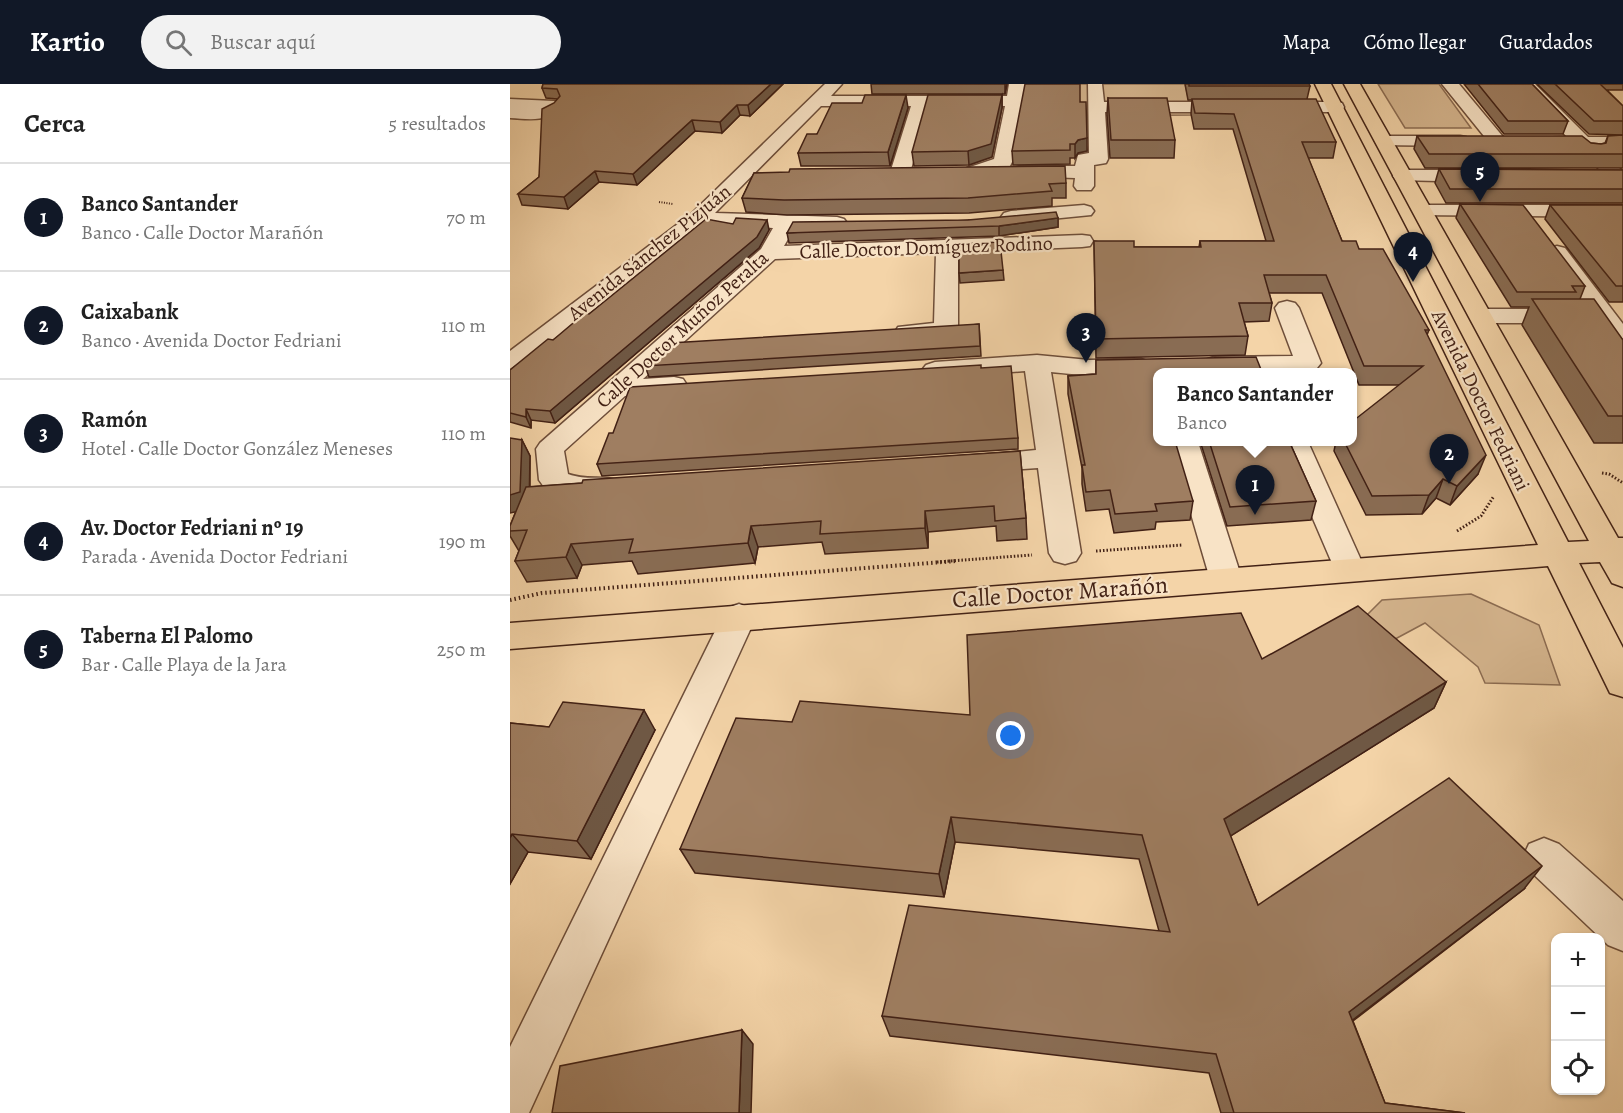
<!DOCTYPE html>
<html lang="es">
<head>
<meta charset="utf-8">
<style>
  :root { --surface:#fff; --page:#f2f2f2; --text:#222; --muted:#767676; --line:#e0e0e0; --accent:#111827 }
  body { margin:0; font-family:Alegreya,serif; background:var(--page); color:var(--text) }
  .controls { position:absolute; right:18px; bottom:18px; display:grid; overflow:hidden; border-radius:12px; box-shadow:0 2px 4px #0004 }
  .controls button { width:54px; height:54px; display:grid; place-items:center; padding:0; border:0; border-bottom:2px solid var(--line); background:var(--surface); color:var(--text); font:30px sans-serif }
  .you { position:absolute; left:501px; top:652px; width:21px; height:21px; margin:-15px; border:4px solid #fff; border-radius:50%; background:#1a73e8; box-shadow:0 0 0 9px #1a73e833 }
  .badge { display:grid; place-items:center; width:39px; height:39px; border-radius:50%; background:var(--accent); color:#fff; font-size:20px; font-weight:700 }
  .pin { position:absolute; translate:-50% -50px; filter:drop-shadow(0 2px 3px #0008) }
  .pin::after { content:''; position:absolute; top:32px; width:21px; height:18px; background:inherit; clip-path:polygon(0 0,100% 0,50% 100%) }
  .popup { position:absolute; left:643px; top:284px; width:204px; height:78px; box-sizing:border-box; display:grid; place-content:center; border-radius:12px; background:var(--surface); filter:drop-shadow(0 2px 4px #0005); font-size:20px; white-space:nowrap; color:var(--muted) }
  .popup b { font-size:22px; color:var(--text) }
  .popup::after { content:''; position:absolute; left:50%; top:100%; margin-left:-12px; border:12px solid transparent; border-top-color:var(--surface) }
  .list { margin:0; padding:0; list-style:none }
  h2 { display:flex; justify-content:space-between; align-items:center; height:78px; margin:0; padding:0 24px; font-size:26px }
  h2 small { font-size:20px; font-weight:400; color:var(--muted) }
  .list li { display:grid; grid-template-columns:39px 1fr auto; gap:18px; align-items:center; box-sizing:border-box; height:108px; padding:0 24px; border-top:2px solid var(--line) }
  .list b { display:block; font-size:22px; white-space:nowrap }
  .list p { margin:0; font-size:20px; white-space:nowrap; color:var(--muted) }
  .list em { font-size:20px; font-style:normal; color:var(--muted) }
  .icon { flex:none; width:33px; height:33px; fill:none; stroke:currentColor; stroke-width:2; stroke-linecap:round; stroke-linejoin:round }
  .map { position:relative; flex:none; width:1113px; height:1029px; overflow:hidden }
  header { display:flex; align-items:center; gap:36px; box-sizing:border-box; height:84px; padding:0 30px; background:var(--accent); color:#fff }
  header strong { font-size:28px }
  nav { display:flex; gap:33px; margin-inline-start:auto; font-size:21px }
  .search { width:420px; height:54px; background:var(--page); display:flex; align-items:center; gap:15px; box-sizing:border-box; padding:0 21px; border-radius:33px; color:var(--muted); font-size:22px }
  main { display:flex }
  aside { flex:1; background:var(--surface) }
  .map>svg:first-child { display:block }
  .green { fill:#d6b68f; stroke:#8c6c52; stroke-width:1.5 }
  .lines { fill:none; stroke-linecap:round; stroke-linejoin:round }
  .minor-casing { stroke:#6e4e3a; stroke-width:3 }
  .major-casing { stroke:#422115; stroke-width:3 }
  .path-far2 { stroke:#422115; stroke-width:2; stroke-dasharray:1 1.5; stroke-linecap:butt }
  .path-far1 { stroke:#422115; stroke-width:3; stroke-dasharray:1.5 2; stroke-linecap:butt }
  .path { stroke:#422115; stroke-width:4; stroke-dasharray:1.5 3; stroke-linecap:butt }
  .minor { fill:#f8e3c6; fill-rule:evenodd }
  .major { fill:#f4d4a8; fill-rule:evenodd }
  .wall { fill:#896c53; stroke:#422115; stroke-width:1.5 }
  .shaded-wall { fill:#6f5844; stroke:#422115; stroke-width:1.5 }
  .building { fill:#9f7e61; stroke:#422115; stroke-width:1.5 }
  .labels { text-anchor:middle; stroke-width:4.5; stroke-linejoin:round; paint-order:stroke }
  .far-street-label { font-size:20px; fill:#422115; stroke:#f8e3c6 }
  .street-label { font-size:24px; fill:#422115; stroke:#f8e3c6 }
</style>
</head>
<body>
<header>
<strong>Kartio</strong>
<div class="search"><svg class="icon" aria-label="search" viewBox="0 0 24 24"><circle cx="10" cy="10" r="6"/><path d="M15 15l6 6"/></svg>Buscar aquí</div>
<nav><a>Mapa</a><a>Cómo llegar</a><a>Guardados</a></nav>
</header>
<main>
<aside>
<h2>Cerca<small>5 resultados</small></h2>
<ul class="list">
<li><span class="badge">1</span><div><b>Banco Santander</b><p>Banco · Calle Doctor Marañón</p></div><em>70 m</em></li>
<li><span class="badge">2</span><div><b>Caixabank</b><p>Banco · Avenida Doctor Fedriani</p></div><em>110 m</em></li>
<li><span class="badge">3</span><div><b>Ramón</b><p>Hotel · Calle Doctor González Meneses</p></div><em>110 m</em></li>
<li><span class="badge">4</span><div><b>Av. Doctor Fedriani nº 19</b><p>Parada · Avenida Doctor Fedriani</p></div><em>190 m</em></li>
<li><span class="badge">5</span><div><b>Taberna El Palomo</b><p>Bar · Calle Playa de la Jara</p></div><em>250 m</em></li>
</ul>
</aside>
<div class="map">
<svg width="1113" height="1029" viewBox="0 0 1113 1029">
  <rect width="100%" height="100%" fill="#f4d4a8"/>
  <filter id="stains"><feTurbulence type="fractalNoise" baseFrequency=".00333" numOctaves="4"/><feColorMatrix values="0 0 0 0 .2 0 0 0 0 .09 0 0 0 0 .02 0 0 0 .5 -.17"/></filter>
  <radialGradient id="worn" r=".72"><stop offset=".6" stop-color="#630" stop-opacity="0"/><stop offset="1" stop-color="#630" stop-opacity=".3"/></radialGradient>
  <path class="green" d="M569,0H675L682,31L570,32Z
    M868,0H929L961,44H895Z
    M961,510L1029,541L1050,601L975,599L968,583L915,539L861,568L839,549L872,516Z"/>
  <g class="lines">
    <defs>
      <path id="minor" d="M315,0H332L321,12H497L499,0H515L502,78L500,82L464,94L457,92L454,88L457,84L484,75L495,22H418L400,89L397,93H383L380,89L401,22H311L205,129L327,133L334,135L337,139L334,143L284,145L274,162L572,151L580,152L583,157L580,162L572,163L448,168V246L445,251C428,255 405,257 388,253L385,248L388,243L424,239L426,169L265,175L133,295L164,293L173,295L177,301L173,307L115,312L54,367L58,390C78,397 90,391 108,396L113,403L108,410L71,415L34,403L29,396L26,365L30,359L251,165L263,144L193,140L9,284L0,287V267L181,130Z
        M578,0H592L594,18H826L832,19L834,23L832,27L826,28H595L598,75L596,79L584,81V102L581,106H567L564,102L565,94L504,92L501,88L504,84L511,82H565L568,71L579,69Z
        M932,0H949L994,54L997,58L994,62H982Z
        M1008,0H1025L1078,53H1113V63H1089L1113,88V105L1106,103L1068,63L1028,62L1025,58L1028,54L1057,53Z
        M0,15L44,17L50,18L52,22C39,39 19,35 0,34Z
        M874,52H950L956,53L959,57L956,61L950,62L868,61L865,57L868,53Z
        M893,86H970L977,88L980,92L977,96L970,98L886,96L883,92L886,88Z
        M574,121L581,123L584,127L581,131L501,139L494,137L491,133L494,129L501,127Z
        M913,121H1113V133L906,131L903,127L906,123Z
        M1047,162L1055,164L1113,240V263L1104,261L1036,169L1039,164Z
        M777,217L785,219L789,224L811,279L807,284L798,287L710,288L695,286L691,281L695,276L704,273L783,272L765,224L769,219Z
        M971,225H1060L1068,227L1072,232L1068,237L1060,239H971L963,237L959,232L963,227Z
        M527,271L579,276L631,275L640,278L644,283L640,288C609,296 573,291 541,288L571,469L566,477L555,480L544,477L539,469L528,384L466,388L456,385L452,379L456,373L526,366L515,287L425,294L416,291L412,286L416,281L425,278Z
        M660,358H688L732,495L727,503L716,507L705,503L700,495Z
        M770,358H798L855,485L850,493L839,496L828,493Z
        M229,520L241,524L246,533L19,1029H0V963L212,533L217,524Z
        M1034,754L1049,760L1113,817V867L1098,861L1019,786L1013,773L1019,760Z"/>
      <path id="major" d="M805,0H821L1058,458L1079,457L834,0H850L1108,454H1113V503L1102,499L1090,478L1069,479L1113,564V613L1100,609L1038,482L0,565V539L1028,461Z"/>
    </defs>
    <use href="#minor" class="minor-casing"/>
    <use href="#major" class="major-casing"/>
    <path class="path-far2" d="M149,118L163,120"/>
    <path class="path-far1" d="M1092,389L1099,390L1113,399
      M947,447L971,432L984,412
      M586,467L672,461
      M427,478L522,471"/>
    <path class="path" d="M0,516L32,509L446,477"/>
    <use href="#minor" class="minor"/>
    <use href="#major" class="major"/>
  </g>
  <path class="wall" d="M33,0H273L240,32L230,31L212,49L185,47L127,101L89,98L58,125L12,121L8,110L29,93L47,15L36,14L32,4Z
    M361,0H497L495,10H362Z
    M675,0H799L800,2L797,15L826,58L823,74H798L832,157L849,165L919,246L917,251L968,390L940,421L926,414L912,430L856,431L824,367L826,357H843L890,301H849L812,209H759L762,219L759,237L734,238L738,252L735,271L586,274L584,157L624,163H689L690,157H756L723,45H684L681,30L682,16H678Z
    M954,0H1022L1058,37L1053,50H994Z
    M1027,0H1113V6H1097L1113,22V51L1079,50Z
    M492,11V24L482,73L459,81L404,82L402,68Z
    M598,14L665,56L664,74H600L597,30Z
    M570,18L577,67L568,69L565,74H560V80L503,81L502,67Z
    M398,24L380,82H291L288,69L307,50Z
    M1113,51V84H915L904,65L907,52L1081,59L1091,60L1095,59L1098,52Z
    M929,85L1113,86V119H936L925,99Z
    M244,89L556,99V114H542V122L459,129L277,131L236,128L232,114Z
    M950,120L1075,202L1070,215L1113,256V359H1084L1012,241L1019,223H1001L946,134Z
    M1040,121H1113V218H1099L1035,135Z
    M548,134V143L489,152L279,159L277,149L458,136Z
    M259,146L249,164L45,339L21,336V344L0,338V286L43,256L79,230Z
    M493,186L494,196L450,199L449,189Z
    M469,240L471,272L139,293L135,282Z
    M586,276L648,288V357L683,417L680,436L646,438L645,445L604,449L599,425L576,427L572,400V384L558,310V292L586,290Z
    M471,284L508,354V365L92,392L87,380Z
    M12,356L20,372V403L510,367L516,434L517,455L487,457L486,442L418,448V464L315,470L312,458L248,463L245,479L128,490L122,477L72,481L67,494L17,498L5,477L9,467L0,452V442L6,427Z
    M690,357H779L806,417L801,436L717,442Z
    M752,575L936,598L924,624L720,752L748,821L1014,805L843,937L875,1019L955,1029H711L699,989L380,952L372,932L649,847L629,775L445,758L434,813L185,789L170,765L282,638L460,631Z
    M0,639L39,643L145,646L81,775L18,768L0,800Z"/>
  <path class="shaded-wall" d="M261,0H273L240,32L238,21Z
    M495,0H497L495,10Z
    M396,11L398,24L380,82L378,68Z
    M492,11V24L482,73L459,81L458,67Z
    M227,21L230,31L212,49L210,38Z
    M182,36L185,47L127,101L123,90Z
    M577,54V67L568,69L565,74V60L568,56Z
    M85,87L89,98L58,125L54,113Z
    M548,134V143L489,152V142Z
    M257,136L259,146L249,164L45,339L40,327Z
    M16,325L21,336V344L16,333Z
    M12,356L20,372L19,425L0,429V411Z
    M976,371L968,390L940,421L947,402Z
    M933,395L926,414L912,430L919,411Z
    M415,427L418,448V464L415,444Z
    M241,442L248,463L245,479L238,459Z
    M61,460L72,481L67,494L56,473Z
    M936,598L924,624L708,760L714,735Z
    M134,626L145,646L81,775L67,757Z
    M441,733L445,758L434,813L429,790Z
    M2,750L18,768L0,800V754Z
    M1032,782L1014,805L827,948L839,928Z
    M232,946L243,960L241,1029H229Z"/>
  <path class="building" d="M33,0H261L238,21H227L210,38L182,36L123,90L85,87L54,113L8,110L29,93L32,25L44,19L50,12L47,5L32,4Z
    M515,0H570V18H576L577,54L568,56L565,60H560V66L502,67Z
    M679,0H799L800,2H679Z
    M968,0H1022L1058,37H998Z
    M1045,0H1090L1113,22V37H1084Z
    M355,11H396L378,68L288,69L297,50H307L322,19H352Z
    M418,11H492L481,60L458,67L402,68Z
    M598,14H657L665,56H601Z
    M682,15H806L826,58H792L832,157H846L849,165H873L919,246H915L976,371L947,402L933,395L919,411L862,412L834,357H843V337L913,282H854L816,191H754L762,219H729L738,252L586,255L584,157H624V163H691L690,157H764L724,30L685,29Z
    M1113,51V70H919L907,52H1072L1081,59L1091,60L1096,59L1098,52Z
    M555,82L556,99L539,100L542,107L458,114L274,116L232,114L244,89L279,88L280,85Z
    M929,85L1113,86V105H940Z
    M950,120L1013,121L1075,202H1062L1066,208H1007Z
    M1040,121H1113V202H1106Z
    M546,128L548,134L489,142L277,149L283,138L458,136Z
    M226,134L257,136L247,153L40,327L16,325V333L0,329V286L38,255L43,256L75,229L79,230L196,135L223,140Z
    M490,158L493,186L449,189V160Z
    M1022,215H1084L1113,256V332H1098Z
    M469,240L470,262L135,282L160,259Z
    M746,273L752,288H648V357H665L683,417L645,420L647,427L605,430L600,406L576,408L572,381H575L558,292L586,290V276Z
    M471,281V284L501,282L508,354L87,380L99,349H103L120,303Z
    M0,354L12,356L10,408L0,411Z
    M699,357H779L806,417L720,423Z
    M510,367L516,434L485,437L484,422L415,427V444L310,450L311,437L241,442L238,459L119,469L123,455L61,460L56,473L5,477L17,446L0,447V442L16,403L72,399L73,396Z
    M848,522L936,598L714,735L748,821L939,694L1032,782L839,928L875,1019L955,1029H724L706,970L372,932L399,821L660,848L632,751L441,733L429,790L170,765L226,634L282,638L290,617L460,631L457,551L731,529L752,575Z
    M53,618L134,626L67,757L2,750L0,754V639L39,643Z
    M232,946L229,1029H42L50,982Z"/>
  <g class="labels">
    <g class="far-street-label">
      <text transform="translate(416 163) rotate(-2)" y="7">Calle Doctor Domíguez Rodino</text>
      <text transform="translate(139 168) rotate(-39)" y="7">Avenida Sánchez Pizjuán</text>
      <text transform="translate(172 245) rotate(-42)" y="7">Calle Doctor Muñoz Peralta</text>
      <text transform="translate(971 316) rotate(64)" y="7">Avenida Doctor Fedriani</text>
    </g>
    <g class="street-label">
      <text transform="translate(550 508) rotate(-4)" y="8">Calle Doctor Marañón</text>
    </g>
  </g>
  <rect width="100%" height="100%" filter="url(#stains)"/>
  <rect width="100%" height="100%" fill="url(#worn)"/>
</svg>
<div class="controls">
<button>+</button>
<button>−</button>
<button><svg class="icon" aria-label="locate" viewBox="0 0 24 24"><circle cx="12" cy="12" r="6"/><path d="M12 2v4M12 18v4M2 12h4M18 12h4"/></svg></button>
</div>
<div class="you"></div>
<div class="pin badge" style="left:745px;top:431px">1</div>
<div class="popup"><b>Banco Santander</b>Banco</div>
<div class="pin badge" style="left:939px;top:400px">2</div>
<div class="pin badge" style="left:576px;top:279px">3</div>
<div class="pin badge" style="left:903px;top:198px">4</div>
<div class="pin badge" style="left:970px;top:118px">5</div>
</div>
</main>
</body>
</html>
